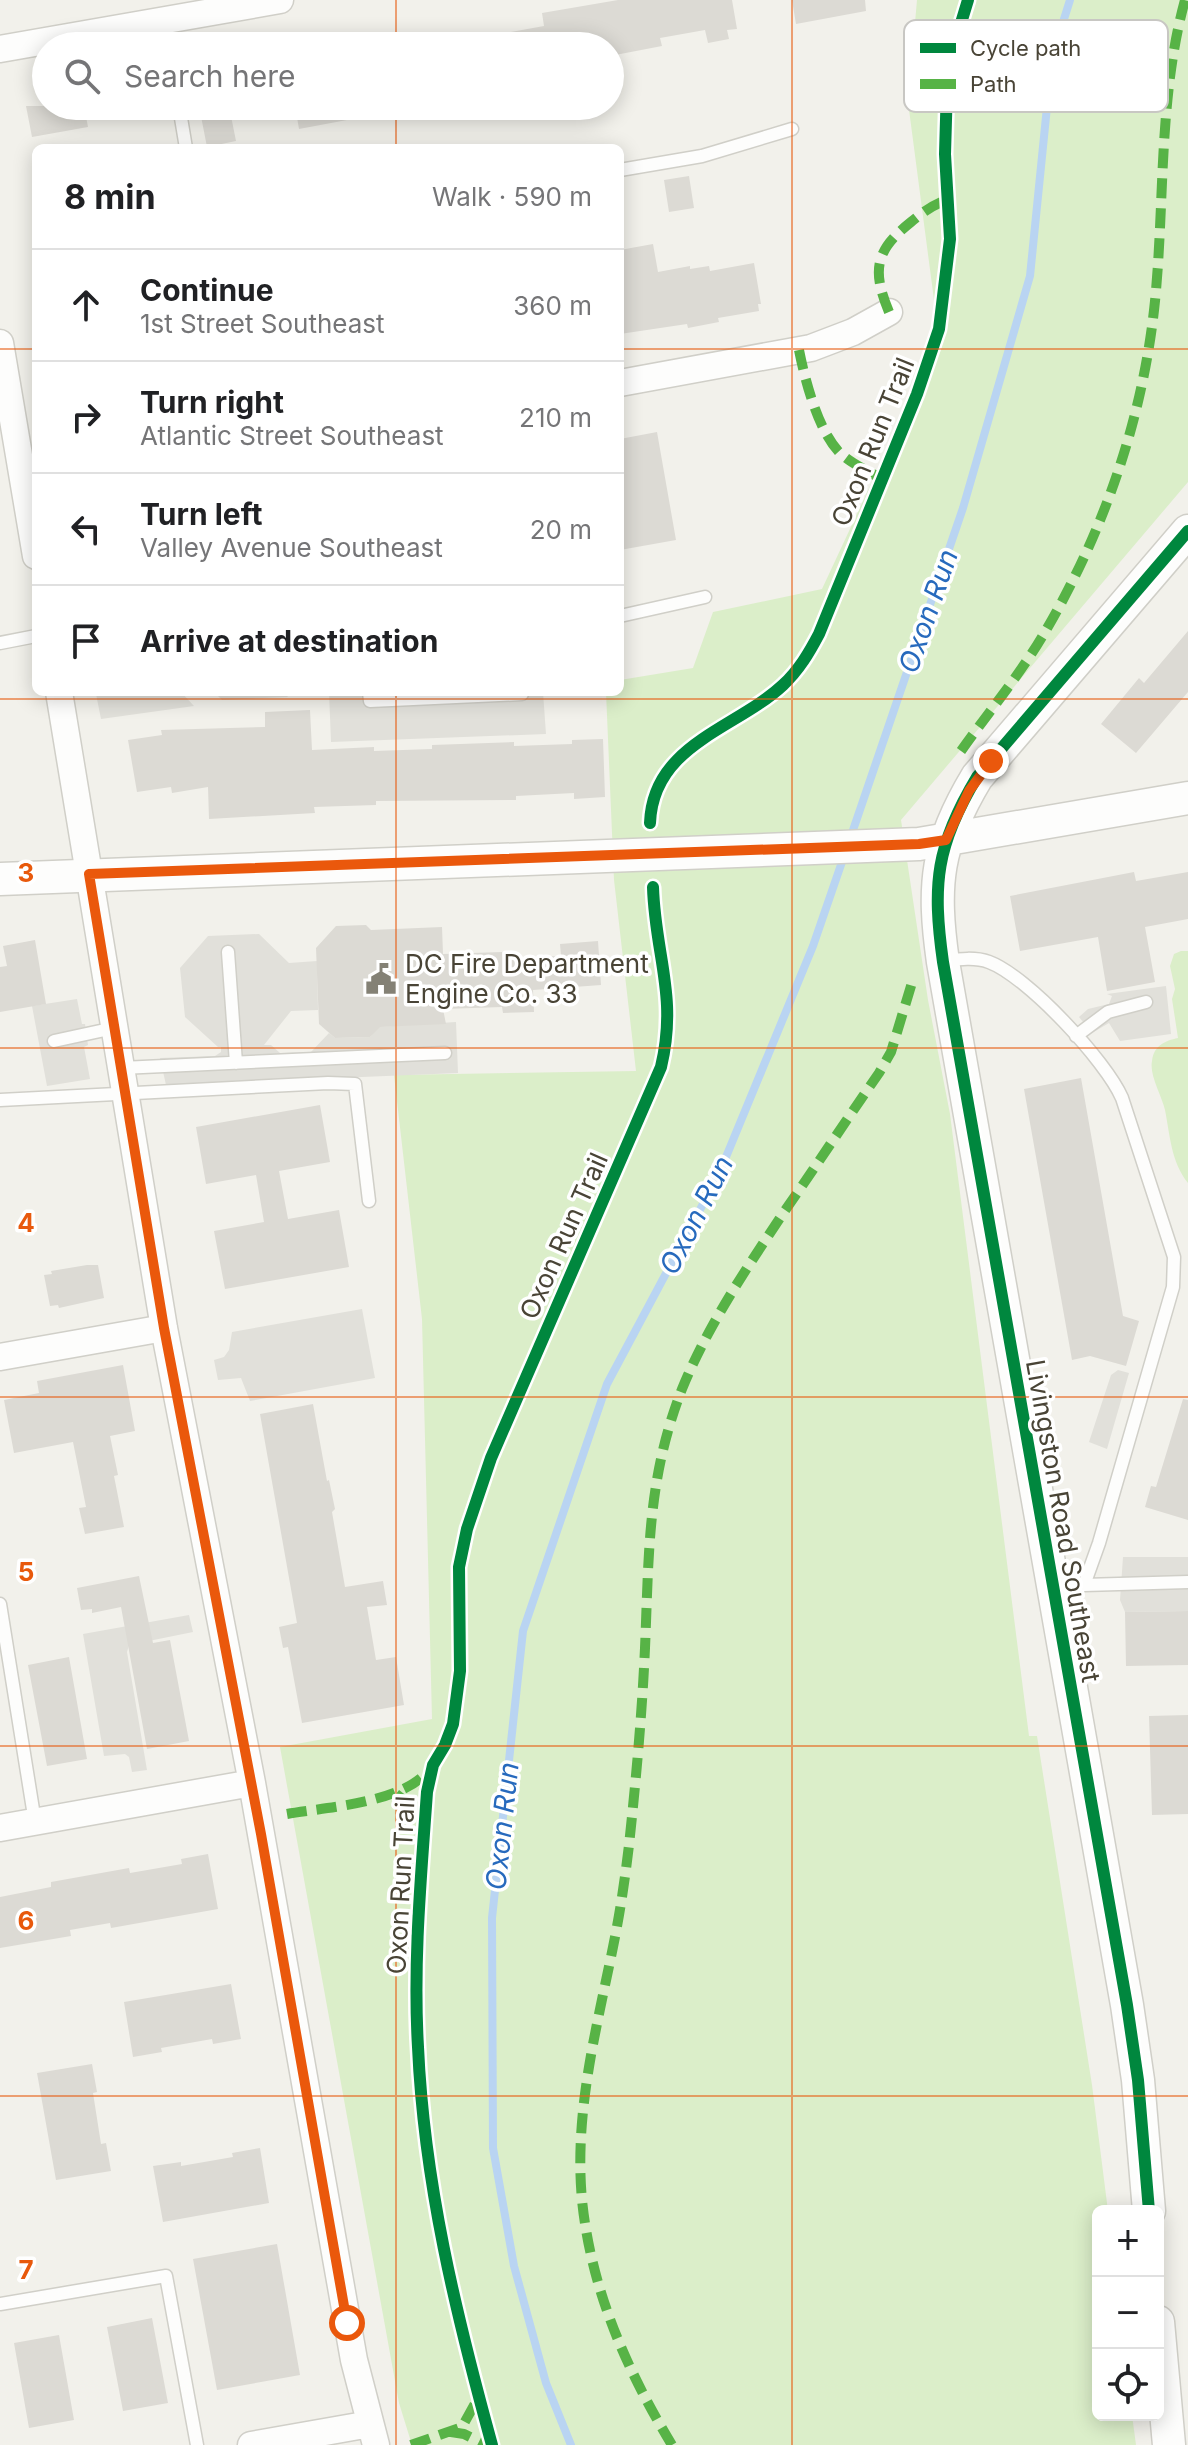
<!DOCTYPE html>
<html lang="en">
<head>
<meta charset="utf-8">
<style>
  :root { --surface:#fff; --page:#f6f6f6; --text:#202124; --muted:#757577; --line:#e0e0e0 }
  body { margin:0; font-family:Inter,sans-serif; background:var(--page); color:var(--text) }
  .controls { position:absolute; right:24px; bottom:24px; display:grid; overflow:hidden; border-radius:12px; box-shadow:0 4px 20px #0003 }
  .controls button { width:72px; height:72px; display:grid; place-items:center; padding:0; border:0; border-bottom:2px solid var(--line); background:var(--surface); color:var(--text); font:40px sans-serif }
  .stop { position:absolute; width:24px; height:24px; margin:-18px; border:6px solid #ea580c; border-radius:50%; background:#fff }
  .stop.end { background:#ea580c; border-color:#fff; box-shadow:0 2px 8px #0008 }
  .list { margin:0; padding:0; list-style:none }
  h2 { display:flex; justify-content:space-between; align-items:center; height:104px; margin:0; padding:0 32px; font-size:34px }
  h2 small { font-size:26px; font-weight:400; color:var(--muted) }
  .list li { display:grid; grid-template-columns:52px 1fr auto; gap:24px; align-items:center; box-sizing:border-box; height:112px; padding:0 32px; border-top:2px solid var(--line) }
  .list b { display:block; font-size:30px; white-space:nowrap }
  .list p { margin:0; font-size:26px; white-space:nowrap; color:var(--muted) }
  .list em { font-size:26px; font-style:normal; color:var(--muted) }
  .icon { flex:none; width:44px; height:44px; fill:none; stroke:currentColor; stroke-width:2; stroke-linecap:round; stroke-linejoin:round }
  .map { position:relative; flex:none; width:1188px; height:2445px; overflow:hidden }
  .search { position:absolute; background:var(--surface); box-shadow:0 4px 20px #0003; left:32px; top:32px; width:592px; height:88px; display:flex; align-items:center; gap:20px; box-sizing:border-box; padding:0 28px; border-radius:44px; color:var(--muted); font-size:30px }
  .panel { position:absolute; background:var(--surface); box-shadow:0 4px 20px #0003; left:32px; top:144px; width:592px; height:552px; border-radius:12px }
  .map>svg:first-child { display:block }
  .green { fill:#dbeec9 }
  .parking { fill:#e1e0da }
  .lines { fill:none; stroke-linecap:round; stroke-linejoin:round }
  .stream { stroke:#b9d4f2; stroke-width:8 }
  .building { fill:#dcdad4 }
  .service-casing { stroke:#d0cfc8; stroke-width:15 }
  .minor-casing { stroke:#d0cfc8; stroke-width:29 }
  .tertiary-casing { stroke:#d0cfc8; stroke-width:35 }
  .service { stroke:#fdfdfc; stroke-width:12 }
  .minor { stroke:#fdfdfc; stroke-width:26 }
  .tertiary { stroke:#fdfdfc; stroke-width:32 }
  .quiet { stroke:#57b346; stroke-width:10; stroke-dasharray:20 10; stroke-linecap:butt }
  .cycleway-casing { stroke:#fff; stroke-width:17 }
  .cycleway { stroke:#00873e; stroke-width:12 }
  .route { stroke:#ea580c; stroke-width:10 }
  .grid { fill:none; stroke:#e8590c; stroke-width:2; stroke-opacity:0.55 }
  .labels { text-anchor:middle; stroke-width:7; stroke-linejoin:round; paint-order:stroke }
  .street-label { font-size:26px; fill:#494436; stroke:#fff }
  .poi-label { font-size:26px; fill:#494436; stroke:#fff; text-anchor:start }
  .water-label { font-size:28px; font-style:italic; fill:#276abd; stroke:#fff }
  .key { fill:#fff; stroke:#c8c7c3; stroke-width:2 }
  .key-label { font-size:22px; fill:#494436 }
  .grid-label { font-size:26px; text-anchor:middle; font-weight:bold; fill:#e8590c; stroke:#fff; stroke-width:7; stroke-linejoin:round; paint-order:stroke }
</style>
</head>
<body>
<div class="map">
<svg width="1188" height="2445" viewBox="0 0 1188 2445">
  <rect width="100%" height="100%" fill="#f2f1eb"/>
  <path class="green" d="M917,0H1188V482L901,820L928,1000L950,1114L1029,1736H1037L1092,2085L1108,2211H1098V2415H1132L1136,2445H412L399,2403L280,1747L432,1719L422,1319L394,1075L636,1071L614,880L606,692H620V680L693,668L713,612L822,589L939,338L908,102Z
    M1181,951H1188V1183C1171,1162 1170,1135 1165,1110C1162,1096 1149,1075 1152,1061C1154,1045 1165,1041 1178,1038L1172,999L1175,989L1170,966L1174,954Z"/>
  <path class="parking" d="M111,692H181L194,706L101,719L96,694Z
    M214,692H284L288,697L222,700Z
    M329,692H543L546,734L331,742Z
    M259,934L289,963L317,961L318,1010L291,1011L264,1045H271L280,1053L311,1052L329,1033L335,1038L370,1037L378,1027L456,1022L458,1073L166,1085L160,1058L215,1056L221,1052V1047H218L185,1017L180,968L208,936Z
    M1166,986L1171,1034L1120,1041L1109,1023L1092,1033L1079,1017L1088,1009L1109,1004L1112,996L1107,994Z
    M77,999L82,1024H85L86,1032L88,1045L84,1047L90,1079L47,1086L32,1006Z
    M362,1309L375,1378L250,1401L241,1378L218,1380L214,1360L224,1357L229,1350L232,1332Z
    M1118,1370L1129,1373L1107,1449L1089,1442L1111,1375Z
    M1123,1557H1188V1611L1125,1612L1120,1600Z
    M189,1615L193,1632L129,1645L127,1652L147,1770L132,1772L129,1757L125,1754L104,1756L83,1634Z"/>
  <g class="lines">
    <path class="stream" d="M850,839L963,508L1030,276L1052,57L1070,0
      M571,2445L546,2383L514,2266L493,2148L492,1918L523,1631L607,1384L719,1174L813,946L844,856"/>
  </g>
  <path class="building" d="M618,0H732L737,29L727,30L729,39L708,43L705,30L660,38L662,46L610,56V46H501L500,34L544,26L542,13Z
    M792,0H865L866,11L796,24Z
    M26,106H84L88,127L32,137Z
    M199,106H229L236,141L207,147Z
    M295,106H362L363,117L299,129Z
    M689,176L694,208L669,212L664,180Z
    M653,244L658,272L690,266V269L709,266L710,271L754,263L761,304H758L759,311L718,318L719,322L688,328L687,324L620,334V250Z
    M657,432L676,540L620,550V439Z
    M1188,631V692L1136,753L1101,724L1139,678L1144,683Z
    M310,710L312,750L374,747V751L432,749V745L514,742V746L572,744V740L603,739L605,797L574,799V793L516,796V800L376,801V805L314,807L315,813L209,819L208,787L172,793L171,787L137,792L128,740L162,735L161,730L265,727V712Z
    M1134,872L1136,881L1188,872V919L1145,927L1155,982L1107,991L1098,937L1020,951L1010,896Z
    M366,925L371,930L442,927L443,954L502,952L503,958L561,956L560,944L598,941L601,985L533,990L534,1012L503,1013L502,1007L443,1009L446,1024L380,1027L370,1037L335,1038L319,1024L316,948L336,926Z
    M35,940L46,1004L0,1012V967L7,966L3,946Z
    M1081,1078L1123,1316L1139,1321L1126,1366L1090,1356L1072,1360L1024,1089Z
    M320,1105L330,1162L279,1171L288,1219L339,1210L349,1267L225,1289L214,1231L264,1222L256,1175L206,1184L196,1127Z
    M87,1265H98L104,1298L59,1308L58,1305L50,1306L44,1275L52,1274L51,1271Z
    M123,1365L135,1431L110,1436L118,1475L114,1476L124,1527L85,1534L79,1508L86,1507L73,1442L14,1453L4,1400L39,1393L37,1381Z
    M1183,1399L1188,1400V1520L1145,1507L1151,1486L1156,1487Z
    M313,1404L327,1481L329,1480L335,1509L332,1512L345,1587L383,1581L387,1605L367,1607L376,1660L396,1657L404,1705L302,1723L288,1647L283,1648L279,1627L297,1623L260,1414Z
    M139,1576L153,1643L170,1640L189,1741L147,1749L121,1607L92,1613V1609L81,1610L77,1588Z
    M1188,1611V1665L1126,1666L1125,1612Z
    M69,1657L87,1759L47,1766L28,1665Z
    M1188,1715V1814L1152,1815L1149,1716Z
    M208,1854L218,1909L111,1928L110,1923L70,1930L71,1936L0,1948V1897L51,1887V1882L129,1868L130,1873L182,1864L181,1859Z
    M231,1984L241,2039L213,2044L212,2039L161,2048L162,2052L133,2057L124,2002Z
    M92,2064L97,2092L93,2093L101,2144L106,2143L111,2171L56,2180L37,2073Z
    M260,2148L269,2203L163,2222L153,2166L181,2162V2166L233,2157L232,2153Z
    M277,2244L300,2375L217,2390L193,2259Z
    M152,2318L168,2403L123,2411L107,2327Z
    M59,2335L74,2420L29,2428L14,2343Z"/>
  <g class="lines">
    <defs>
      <path id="service" d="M163,21L167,46
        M179,106L186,148
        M620,170L702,156L792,129
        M620,616L705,597
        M0,643L36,636
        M369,692L370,701L522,694
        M228,952L236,1063
        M945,961C960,959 975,957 989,962C1027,976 1106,1061 1122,1098L1174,1257L1173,1287L1099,1543L1084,1585L1057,1591
        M1076,1036L1108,1012L1146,1002
        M54,1041L114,1028
        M121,1068L445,1053
        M0,1100L328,1083L355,1084L369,1201
        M1084,1585L1188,1582
        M0,1604L35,1822
        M0,2304L166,2276L197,2445"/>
      <path id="minor" d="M0,49L280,0
        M0,343L36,556
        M620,383L811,348L853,332L889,312
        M59,692L164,1328L252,1783L354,2360L376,2445
        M0,1357L164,1328
        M0,1828L252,1783
        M251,2445L370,2424"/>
      <path id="tertiary" d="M0,879L919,844L1188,798
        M1149,2211L1138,2080L1127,2005L943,962C932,884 936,845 977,777L1188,531
        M1158,2322L1169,2445"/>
    </defs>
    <use href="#service" class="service-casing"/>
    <use href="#minor" class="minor-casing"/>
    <use href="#tertiary" class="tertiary-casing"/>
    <use href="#service" class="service"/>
    <use href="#minor" class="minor"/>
    <use href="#tertiary" class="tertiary"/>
    <path class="quiet" d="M889,312C871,269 876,250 911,222C923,212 934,204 949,199
      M799,350C805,380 818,431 840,453C852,464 868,471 882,479
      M961,751C988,713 1018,677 1042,637C1103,534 1143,420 1155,301C1165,200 1158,99 1185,0
      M396,1794L413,1807L425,1823
      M287,1814C328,1807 403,1803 429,1770
      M451,2432L464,2434L486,2445
      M411,2445L462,2427L478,2398
      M672,2445C626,2369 591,2289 582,2200C574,2113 596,2031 613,1947C620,1913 625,1879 629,1845C636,1780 642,1714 645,1648C649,1555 647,1479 682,1389C708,1325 746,1269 784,1212C816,1166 847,1119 879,1073L891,1052L914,976"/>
    <defs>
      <path id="cycleway" d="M650,823C653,744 736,729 783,685C799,670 809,653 819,634L917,394L939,329L950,239L945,154L947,85L954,46L968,0
        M1149,2211L1138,2080L1127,2005L943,962C932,884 936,845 977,777L1188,531
        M492,2445C456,2314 424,2183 418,2047C413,1962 421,1877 427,1792L433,1765L445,1745L453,1724L460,1671L459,1567L467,1529L491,1458L661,1067C678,996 655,955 653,887"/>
    </defs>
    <use href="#cycleway" class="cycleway-casing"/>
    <use href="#cycleway" class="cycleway"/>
  </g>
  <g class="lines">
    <path class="route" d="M347,2323L261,1834L164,1328L89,874L919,844L946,840L969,791L991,761"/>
  </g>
  <path class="grid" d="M396,0V46M792,0V2445M396,106V148M0,349H36M620,349H1188M396,692V2445M0,699H1188M0,1048H1188M0,1397H1188M0,1746H1188M0,2096H1188"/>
  <defs>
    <symbol id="civic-bare" viewBox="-9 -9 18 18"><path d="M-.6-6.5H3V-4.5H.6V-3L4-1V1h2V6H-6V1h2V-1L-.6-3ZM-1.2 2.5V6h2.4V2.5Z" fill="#848175" stroke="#fff" stroke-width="2.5" paint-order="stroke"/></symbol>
  </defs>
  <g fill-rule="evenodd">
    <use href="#civic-bare" x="359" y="957" width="44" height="44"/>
  </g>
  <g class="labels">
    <g class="street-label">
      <text transform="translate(873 442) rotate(-68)" y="9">Oxon Run Trail</text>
      <text transform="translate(564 1236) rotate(-66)" y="9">Oxon Run Trail</text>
      <text transform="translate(1063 1521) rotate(80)" y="9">Livingston Road Southeast</text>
      <text transform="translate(401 1885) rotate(-87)" y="9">Oxon Run Trail</text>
    </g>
    <g class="poi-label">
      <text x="405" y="973">DC Fire Department<tspan x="405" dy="30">Engine Co. 33</tspan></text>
    </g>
    <g class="water-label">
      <text transform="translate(928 611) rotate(-71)" y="10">Oxon Run</text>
      <text transform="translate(696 1215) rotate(-63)" y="10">Oxon Run</text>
      <text transform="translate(502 1826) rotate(-84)" y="10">Oxon Run</text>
    </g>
  </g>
  <rect x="904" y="20" width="264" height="92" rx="12" class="key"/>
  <rect x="920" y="43" width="36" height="10" fill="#00873e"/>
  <rect x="920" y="79" width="36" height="10" fill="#57b346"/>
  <g class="key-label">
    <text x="970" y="56">Cycle path</text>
    <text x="970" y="92">Path</text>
  </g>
  <g class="grid-label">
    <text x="26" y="882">3</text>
    <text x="26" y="1232">4</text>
    <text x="26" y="1581">5</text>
    <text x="26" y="1930">6</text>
    <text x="26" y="2279">7</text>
  </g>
</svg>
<div class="controls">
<button>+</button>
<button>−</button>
<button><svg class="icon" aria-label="locate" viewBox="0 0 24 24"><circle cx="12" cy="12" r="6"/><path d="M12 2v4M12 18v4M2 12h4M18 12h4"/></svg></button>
</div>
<div class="stop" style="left:347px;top:2323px"></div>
<div class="stop end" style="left:991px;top:761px"></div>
<div class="search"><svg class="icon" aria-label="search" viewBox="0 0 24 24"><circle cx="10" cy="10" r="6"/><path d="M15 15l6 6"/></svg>Search here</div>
<section class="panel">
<h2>8 min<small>Walk · 590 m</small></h2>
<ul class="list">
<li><svg class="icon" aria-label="ahead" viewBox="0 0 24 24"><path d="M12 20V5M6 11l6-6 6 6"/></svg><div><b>Continue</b><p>1st Street Southeast</p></div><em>360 m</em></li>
<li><svg class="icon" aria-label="right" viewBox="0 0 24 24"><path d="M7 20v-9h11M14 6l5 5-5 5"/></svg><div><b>Turn right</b><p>Atlantic Street Southeast</p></div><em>210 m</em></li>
<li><svg class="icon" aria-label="left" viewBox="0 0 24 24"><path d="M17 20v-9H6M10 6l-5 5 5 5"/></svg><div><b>Turn left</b><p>Valley Avenue Southeast</p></div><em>20 m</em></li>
<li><svg class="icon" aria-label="arrive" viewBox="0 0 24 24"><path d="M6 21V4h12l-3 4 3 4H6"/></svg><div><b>Arrive at destination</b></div></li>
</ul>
</section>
</div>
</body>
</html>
